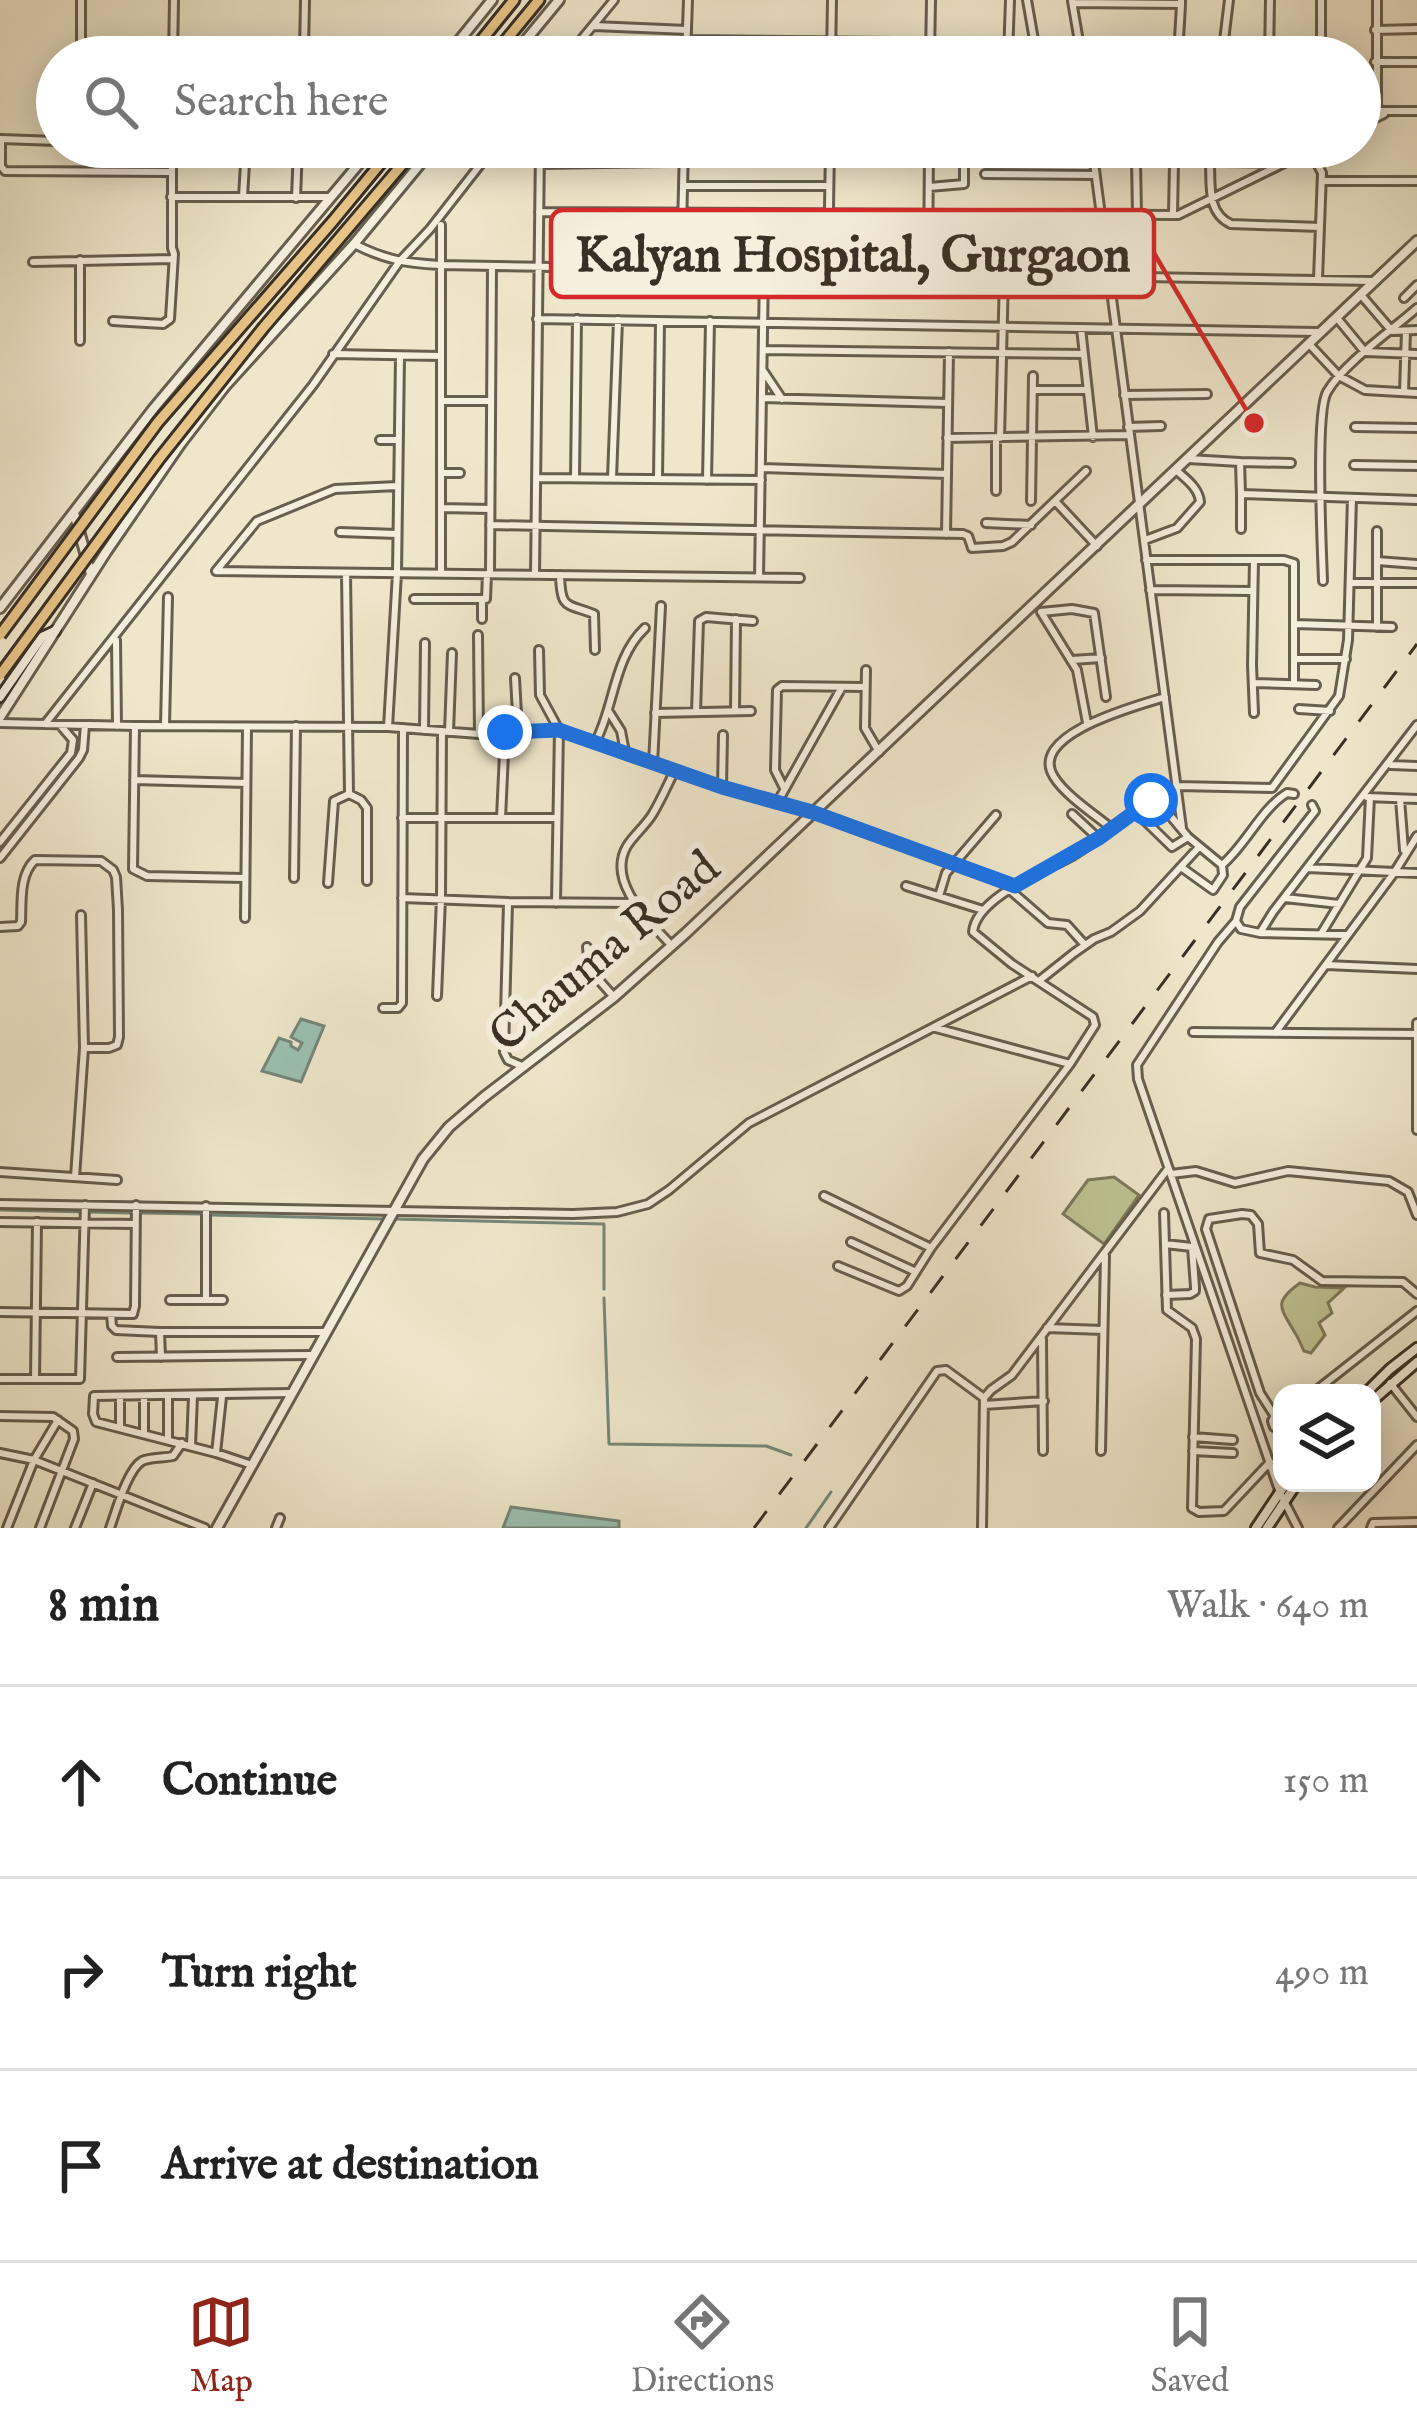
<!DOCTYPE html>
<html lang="en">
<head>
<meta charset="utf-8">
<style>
  :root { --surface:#fff; --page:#f2f2f2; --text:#222; --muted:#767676; --line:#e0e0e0; --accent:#8f2418 }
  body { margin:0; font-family:"IM FELL English",serif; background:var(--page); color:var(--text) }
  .controls { position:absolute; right:36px; bottom:36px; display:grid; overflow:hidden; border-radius:24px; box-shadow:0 6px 30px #0003 }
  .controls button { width:108px; height:108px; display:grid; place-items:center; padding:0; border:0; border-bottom:3px solid var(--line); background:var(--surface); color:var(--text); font:60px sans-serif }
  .stop { position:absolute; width:36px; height:36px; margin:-27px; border:9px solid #1a73e8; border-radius:50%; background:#fff }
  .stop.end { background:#1a73e8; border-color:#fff; box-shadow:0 3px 12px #0008 }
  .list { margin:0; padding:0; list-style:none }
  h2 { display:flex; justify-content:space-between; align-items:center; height:156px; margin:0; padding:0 48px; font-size:51px }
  h2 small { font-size:39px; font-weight:400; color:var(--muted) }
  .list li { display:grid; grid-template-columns:78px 1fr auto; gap:36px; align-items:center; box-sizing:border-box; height:192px; padding:0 48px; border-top:3px solid var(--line) }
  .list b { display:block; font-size:45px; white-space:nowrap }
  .list em { font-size:39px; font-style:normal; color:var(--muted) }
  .icon { flex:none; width:66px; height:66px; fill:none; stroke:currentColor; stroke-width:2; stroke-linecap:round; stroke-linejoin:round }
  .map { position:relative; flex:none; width:1417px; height:1528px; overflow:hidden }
  .search { position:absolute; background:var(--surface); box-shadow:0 6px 30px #0003; left:36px; right:36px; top:36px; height:132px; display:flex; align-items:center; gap:30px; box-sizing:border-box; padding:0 42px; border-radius:66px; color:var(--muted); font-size:45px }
  .sheet { height:732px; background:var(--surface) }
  nav { display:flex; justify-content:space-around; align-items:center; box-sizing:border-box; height:168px; border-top:3px solid var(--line); background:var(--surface); font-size:33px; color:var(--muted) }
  nav a { display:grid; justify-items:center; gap:6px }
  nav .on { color:var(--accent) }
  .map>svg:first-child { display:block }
  .green { fill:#bfc493; stroke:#7c7a5c; stroke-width:3 }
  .water { fill:#9bc1b1; stroke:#748779; stroke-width:3 }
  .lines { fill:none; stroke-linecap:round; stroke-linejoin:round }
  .stream { stroke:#748779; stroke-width:3 }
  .minor-casing { stroke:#665e4f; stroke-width:12 }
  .tertiary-casing { stroke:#665e4f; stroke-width:14 }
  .secondary-casing { stroke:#393025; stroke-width:14 }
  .trunk-casing { stroke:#393025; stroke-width:15 }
  .minor { stroke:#f5efde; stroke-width:6 }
  .tertiary { stroke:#f5efde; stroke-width:8 }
  .secondary { stroke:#f5efde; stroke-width:8 }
  .trunk { stroke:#e8c486; stroke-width:9 }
  .rail { stroke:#393025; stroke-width:3; stroke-dasharray:21 21; stroke-linecap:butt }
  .trunk-bridge-casing { stroke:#393025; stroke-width:15; stroke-linecap:butt }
  .trunk-bridge { stroke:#e8c486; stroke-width:9 }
  .route { stroke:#1a73e8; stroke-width:15 }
  .labels { text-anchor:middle; stroke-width:12; stroke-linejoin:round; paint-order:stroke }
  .street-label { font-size:48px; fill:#393025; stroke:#f5efde }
  .leader { fill:none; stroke:#d62828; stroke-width:4.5 }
  .callout-dot { fill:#d62828; stroke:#f5efde; stroke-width:4.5 }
  .callout { fill:#f5efde; stroke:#d62828; stroke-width:4.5 }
  .callout-label { font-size:51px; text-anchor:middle; font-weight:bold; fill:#393025 }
</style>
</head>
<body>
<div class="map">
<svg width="1417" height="1528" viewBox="0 0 1417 1528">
  <rect width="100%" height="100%" fill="#efe7cc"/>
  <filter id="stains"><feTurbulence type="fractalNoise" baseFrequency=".00167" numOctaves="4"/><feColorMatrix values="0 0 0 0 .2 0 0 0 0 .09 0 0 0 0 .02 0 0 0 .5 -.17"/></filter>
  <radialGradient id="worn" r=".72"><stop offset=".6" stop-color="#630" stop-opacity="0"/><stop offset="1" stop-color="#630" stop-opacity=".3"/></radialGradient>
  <path class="green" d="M1114,1177L1139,1195L1104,1244L1063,1214L1088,1180Z
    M1300,1283L1315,1287L1344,1288L1328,1303L1332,1313L1319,1323L1325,1335L1311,1353L1304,1351C1301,1345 1299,1339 1295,1333C1281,1308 1272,1303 1300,1283Z"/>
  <path class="water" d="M301,1019L324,1026L301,1082L262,1071L279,1038L291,1042V1046L298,1050L302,1043L291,1037Z
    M511,1507L619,1521V1528H503Z"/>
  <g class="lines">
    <path class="stream" d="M0,1210L131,1213
      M140,1213L201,1214
      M210,1215L385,1219
      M394,1219L604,1224V1289
      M604,1298L609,1444L766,1446L791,1455
      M806,1528L831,1492"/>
    <defs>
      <path id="minor" d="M1027,0L1037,57
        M1377,0V111
        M1072,1L1081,53
        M1073,3L1181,4V0
        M594,26L687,30
        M1375,30L1417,29
        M687,40L1008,43
        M304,52L305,0
        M1081,54L1178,57
        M1178,56L1181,5
        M81,57V0
        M173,57L174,0
        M567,57L614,0
        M686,57L688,0
        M831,57L832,0
        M930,57L931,0
        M1008,57L1010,0
        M1222,57L1229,0
        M1269,57L1270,0
        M1321,57V0
        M1375,62H1417
        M1360,111H1417
        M1360,126L1384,114
        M1,139L57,141
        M1,140V166L5,171L171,172
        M1092,147L1182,828
        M1118,147L1119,161
        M1310,150L1322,173L1318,279
        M1003,157L1004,147
        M1092,160L1281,163
        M1136,161L1137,214
        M540,164L929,158
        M1210,164C1211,186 1207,213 1231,224L1320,227
        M985,174L1095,175
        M1322,181H1417
        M683,186H829
        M929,187L964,184V147
        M171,197H329
        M243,197L246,147
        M296,198L298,147
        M539,212L1178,215L1317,147
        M1173,215L1174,162
        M354,244C386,260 405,263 440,265L1375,281
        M33,262L172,259
        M681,269L684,147
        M828,269L830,147
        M928,273L929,147
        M1361,295L1392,331L1417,330
        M1404,298L1417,285
        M1337,318L1365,352L1417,354
        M537,319L1318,332
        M113,321L163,324L170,319L174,254L172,248V147
        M1081,328L1093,437
        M80,341V260
        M1309,344L1339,376L1365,390L1417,393
        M763,350L1083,354
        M333,354L441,356
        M764,372L782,399
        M1033,390H1088
        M1404,392L1406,331
        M1124,395L1207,394
        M762,398L948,403
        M441,401H491
        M1128,427L1161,426
        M1355,427L1417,428
        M947,438L1129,435
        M1000,438L1004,274
        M380,440H399
        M1188,459L1240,462L1241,494L1417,500
        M1240,462L1291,463
        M1354,465L1417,466
        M761,468L947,474
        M441,473H460
        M536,478L761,480
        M575,478L577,319
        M612,478L618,320
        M658,479L660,321
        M707,480L710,321
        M996,491V438
        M1031,501L1033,376
        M1055,501L1097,546
        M441,508L490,509
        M986,523L1031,525
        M490,525L963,534L968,536L972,548L1003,546L1012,542L1086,471
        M1241,529V494
        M340,532L397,534
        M946,534L949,352
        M1145,540L1177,528L1200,502C1199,488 1186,479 1176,470
        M1146,560H1284L1294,563V684
        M1254,560L1252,665L1254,713
        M1377,561L1417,564
        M216,571L800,578
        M216,571L257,521L335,489L397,486
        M346,573L349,794L361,800L367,808V881
        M441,573V225
        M490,574L492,266
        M535,575L540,147
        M560,575C561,610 566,603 594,614L595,650
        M759,577L764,270
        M1323,581C1322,549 1315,413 1327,392C1344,363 1391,331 1417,308
        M1351,583H1417
        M1150,590L1253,591
        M414,599H486L487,574
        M1041,612L1072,609L1094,613L1106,697
        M1041,612L1077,670L1087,723
        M482,619V600
        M1295,624L1392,627
        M1377,627V531
        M478,635L479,734
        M116,640L117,726
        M539,650L540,695L559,730L556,903
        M1296,659H1346
        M1072,660L1101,658
        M866,670L865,728L879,752
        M515,678L518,732
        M1253,683L1316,685
        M1299,709L1330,711
        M735,711L736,619
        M609,712L621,731L625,752
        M696,712L699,621L706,617L753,621
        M655,713L751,711
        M0,723L135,726L388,727L479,734L559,730L722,787L812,812L1015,886
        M45,724L313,385L399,262L430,229L494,147
        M165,725L168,597
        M135,726L133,869L147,876L244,878
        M388,727L397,573L400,357
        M424,730L425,643
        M449,732L452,653
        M595,743C615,706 613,658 645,628
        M653,764L661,606
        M1391,765L1417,766
        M134,780L246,783
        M1177,786L1272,788L1339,696L1348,640L1352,498
        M722,787L723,735
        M784,788L775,770L777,690L782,686L865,687
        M1367,797L1417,799
        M1400,799L1404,850
        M777,803L842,687
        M1136,812L1172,847L1188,837
        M1072,814L1099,839
        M402,818H557
        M501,818L505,732
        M1111,828C1094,814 1065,795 1054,777C1026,734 1140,705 1165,697
        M0,842L71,753L73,740L61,726
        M0,858L79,758L83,750L85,725
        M1181,867L1213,890L1223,875L1222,865
        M1307,868L1417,873
        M294,878L296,726
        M328,883L334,801L349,794
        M906,886L983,910
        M1010,890L1048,923L1067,925L1085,945
        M939,896L946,873L996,815
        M402,898L508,902L635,903
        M1285,898L1339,904
        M508,903L504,1052L508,1060L524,1067
        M245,918L247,727
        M1236,921L1241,929L1260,933L1346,935
        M0,927L18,926L21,922C22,901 19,875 35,860L101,861L113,870L116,877L118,910L119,1037L117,1045L109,1048H84
        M1260,933L1273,912L1417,725
        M1321,934L1367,858L1370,797
        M672,946C649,921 606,882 627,846C634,835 645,826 652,815C660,802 667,786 674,772
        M587,947L589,969L614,997
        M1326,965L1417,969
        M1040,980L1074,953L1094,939L1111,932L1140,911L1199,847
        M437,996L441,898L442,731
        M383,1008H398L402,1003L403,728
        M1417,1023V1130
        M936,1028L1070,1064
        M1193,1032L1417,1034
        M1275,1033L1394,873L1417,836
        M0,1172L117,1180
        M1171,1174L1196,1171L1235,1183L1288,1171L1389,1181L1408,1192L1417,1215
        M75,1177L84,1048L81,915
        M824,1196L931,1248L1070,1064L1095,1025L1093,1017L1012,964L973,932C976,897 1046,871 1074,855C1101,838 1126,819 1151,800L1158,801L1188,837L1222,865C1246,845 1261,809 1287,793L1294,794
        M0,1204L573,1214L617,1212L648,1204L669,1190L749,1123L1032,976
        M1164,1213L1167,1310L1192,1328L1196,1339L1192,1508L1199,1512L1224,1511L1270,1462
        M0,1222L134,1224
        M851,1242L916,1272
        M1165,1244L1192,1247L1195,1287V1291L1190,1294L1166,1295
        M838,1266L899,1291L907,1286L931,1248
        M170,1300H223
        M206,1300V1206
        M0,1312L133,1314L135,1306L136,1205
        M111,1314L112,1326L116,1330L160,1332
        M1047,1328L1103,1330
        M1042,1339L1043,1451
        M117,1357L312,1355
        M161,1357L160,1332H325
        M0,1379H80L85,1205
        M35,1379L37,1222
        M1390,1383L1417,1417
        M1313,1393L1417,1311
        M144,1396V1434
        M984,1405L1044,1401
        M1282,1410L1276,1413L1272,1421L1274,1427L1282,1431
        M1274,1415L1260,1393L1206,1229L1209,1219L1242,1214L1251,1215L1258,1224L1260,1253L1293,1260L1322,1281L1403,1282L1417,1294
        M0,1416L53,1417L73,1431L74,1439L40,1528
        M120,1428V1396
        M1193,1437L1233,1440
        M168,1440V1396
        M191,1446L193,1396
        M1101,1451L1105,1256
        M1193,1451L1233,1453
        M0,1453L34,1460L205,1528
        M216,1453L222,1397
        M252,1465L216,1453L96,1422L93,1414L94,1396L292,1393
        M7,1528L34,1460L58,1420
        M75,1528L93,1483
        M110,1528C116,1512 127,1470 142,1461C150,1457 164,1458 173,1456L182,1443
        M276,1528L280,1518
        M829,1528L937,1371L946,1370L984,1398L991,1390L1012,1375L1167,1170
        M982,1528L984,1398
        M1298,1528L1280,1493L1138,1079L1137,1065L1218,942L1236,921L1240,907L1315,811L1312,805
        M1338,1528L1417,1445
        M1371,1528L1373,1523L1417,1522"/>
      <path id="tertiary" d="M446,57L492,0
        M512,57L559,0
        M74,513L91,574
        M0,608L154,408L373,147
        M0,717L106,552L181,443L225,386L354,244L434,147
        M217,1528L423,1159L449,1127L484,1097L614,997L686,933L1417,241"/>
      <path id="secondary" d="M0,697L42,637L55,631
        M1366,1393L1390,1369L1417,1348
        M1372,1401L1417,1362
        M1256,1528L1286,1483
        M1267,1528L1297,1483"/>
      <path id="trunk" d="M468,57L514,0
        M492,57L539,0"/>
    </defs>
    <use href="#minor" class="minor-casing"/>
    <use href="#tertiary" class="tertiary-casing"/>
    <use href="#secondary" class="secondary-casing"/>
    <use href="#trunk" class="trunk-casing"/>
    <use href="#minor" class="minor"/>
    <use href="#tertiary" class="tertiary"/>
    <use href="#secondary" class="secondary"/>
    <use href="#trunk" class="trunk"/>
    <path class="rail" d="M754,1528L1417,644"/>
    <defs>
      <path id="trunk-bridge" d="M0,635L158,422L333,221L394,147
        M0,675L159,459L264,327L417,147"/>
    </defs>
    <use href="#trunk-bridge" class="trunk-bridge-casing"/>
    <use href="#trunk-bridge" class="trunk-bridge"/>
  </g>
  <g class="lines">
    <path class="route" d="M505,732L559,730L722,787L812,812L1015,886L1099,838L1151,800"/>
  </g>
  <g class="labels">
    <g class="street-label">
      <text transform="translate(603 950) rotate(-40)" y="17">Chauma Road</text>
    </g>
  </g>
  <path class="leader" d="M1254 423L1154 253"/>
  <circle class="callout-dot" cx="1254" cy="423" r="12"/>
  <rect class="callout" x="551" y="210" width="603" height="87" rx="12"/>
  <g class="callout-label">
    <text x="853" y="271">Kalyan Hospital, Gurgaon</text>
  </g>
  <rect width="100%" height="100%" filter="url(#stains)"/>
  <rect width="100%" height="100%" fill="url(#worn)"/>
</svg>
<div class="controls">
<button><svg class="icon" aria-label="layers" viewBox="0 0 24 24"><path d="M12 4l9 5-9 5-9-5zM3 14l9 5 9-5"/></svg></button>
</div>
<div class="stop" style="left:1151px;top:800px"></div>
<div class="stop end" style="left:505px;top:732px"></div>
<div class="search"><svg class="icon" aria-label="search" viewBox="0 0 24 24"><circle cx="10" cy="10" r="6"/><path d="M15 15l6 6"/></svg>Search here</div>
</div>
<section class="sheet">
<h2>8 min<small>Walk · 640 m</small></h2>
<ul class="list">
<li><svg class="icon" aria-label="ahead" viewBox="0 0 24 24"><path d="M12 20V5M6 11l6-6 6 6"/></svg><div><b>Continue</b></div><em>150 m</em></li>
<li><svg class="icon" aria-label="right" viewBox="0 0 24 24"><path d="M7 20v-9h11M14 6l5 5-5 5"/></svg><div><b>Turn right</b></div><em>490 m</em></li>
<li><svg class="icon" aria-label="arrive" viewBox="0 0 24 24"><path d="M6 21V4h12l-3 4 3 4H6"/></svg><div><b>Arrive at destination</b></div></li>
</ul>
</section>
<nav>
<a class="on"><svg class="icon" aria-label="map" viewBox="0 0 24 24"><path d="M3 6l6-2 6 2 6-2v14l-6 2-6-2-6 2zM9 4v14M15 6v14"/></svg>Map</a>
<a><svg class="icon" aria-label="directions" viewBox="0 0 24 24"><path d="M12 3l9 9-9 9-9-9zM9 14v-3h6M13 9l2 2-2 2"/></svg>Directions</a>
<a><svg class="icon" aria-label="saved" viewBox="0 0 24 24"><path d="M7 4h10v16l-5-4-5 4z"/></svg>Saved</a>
</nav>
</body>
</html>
